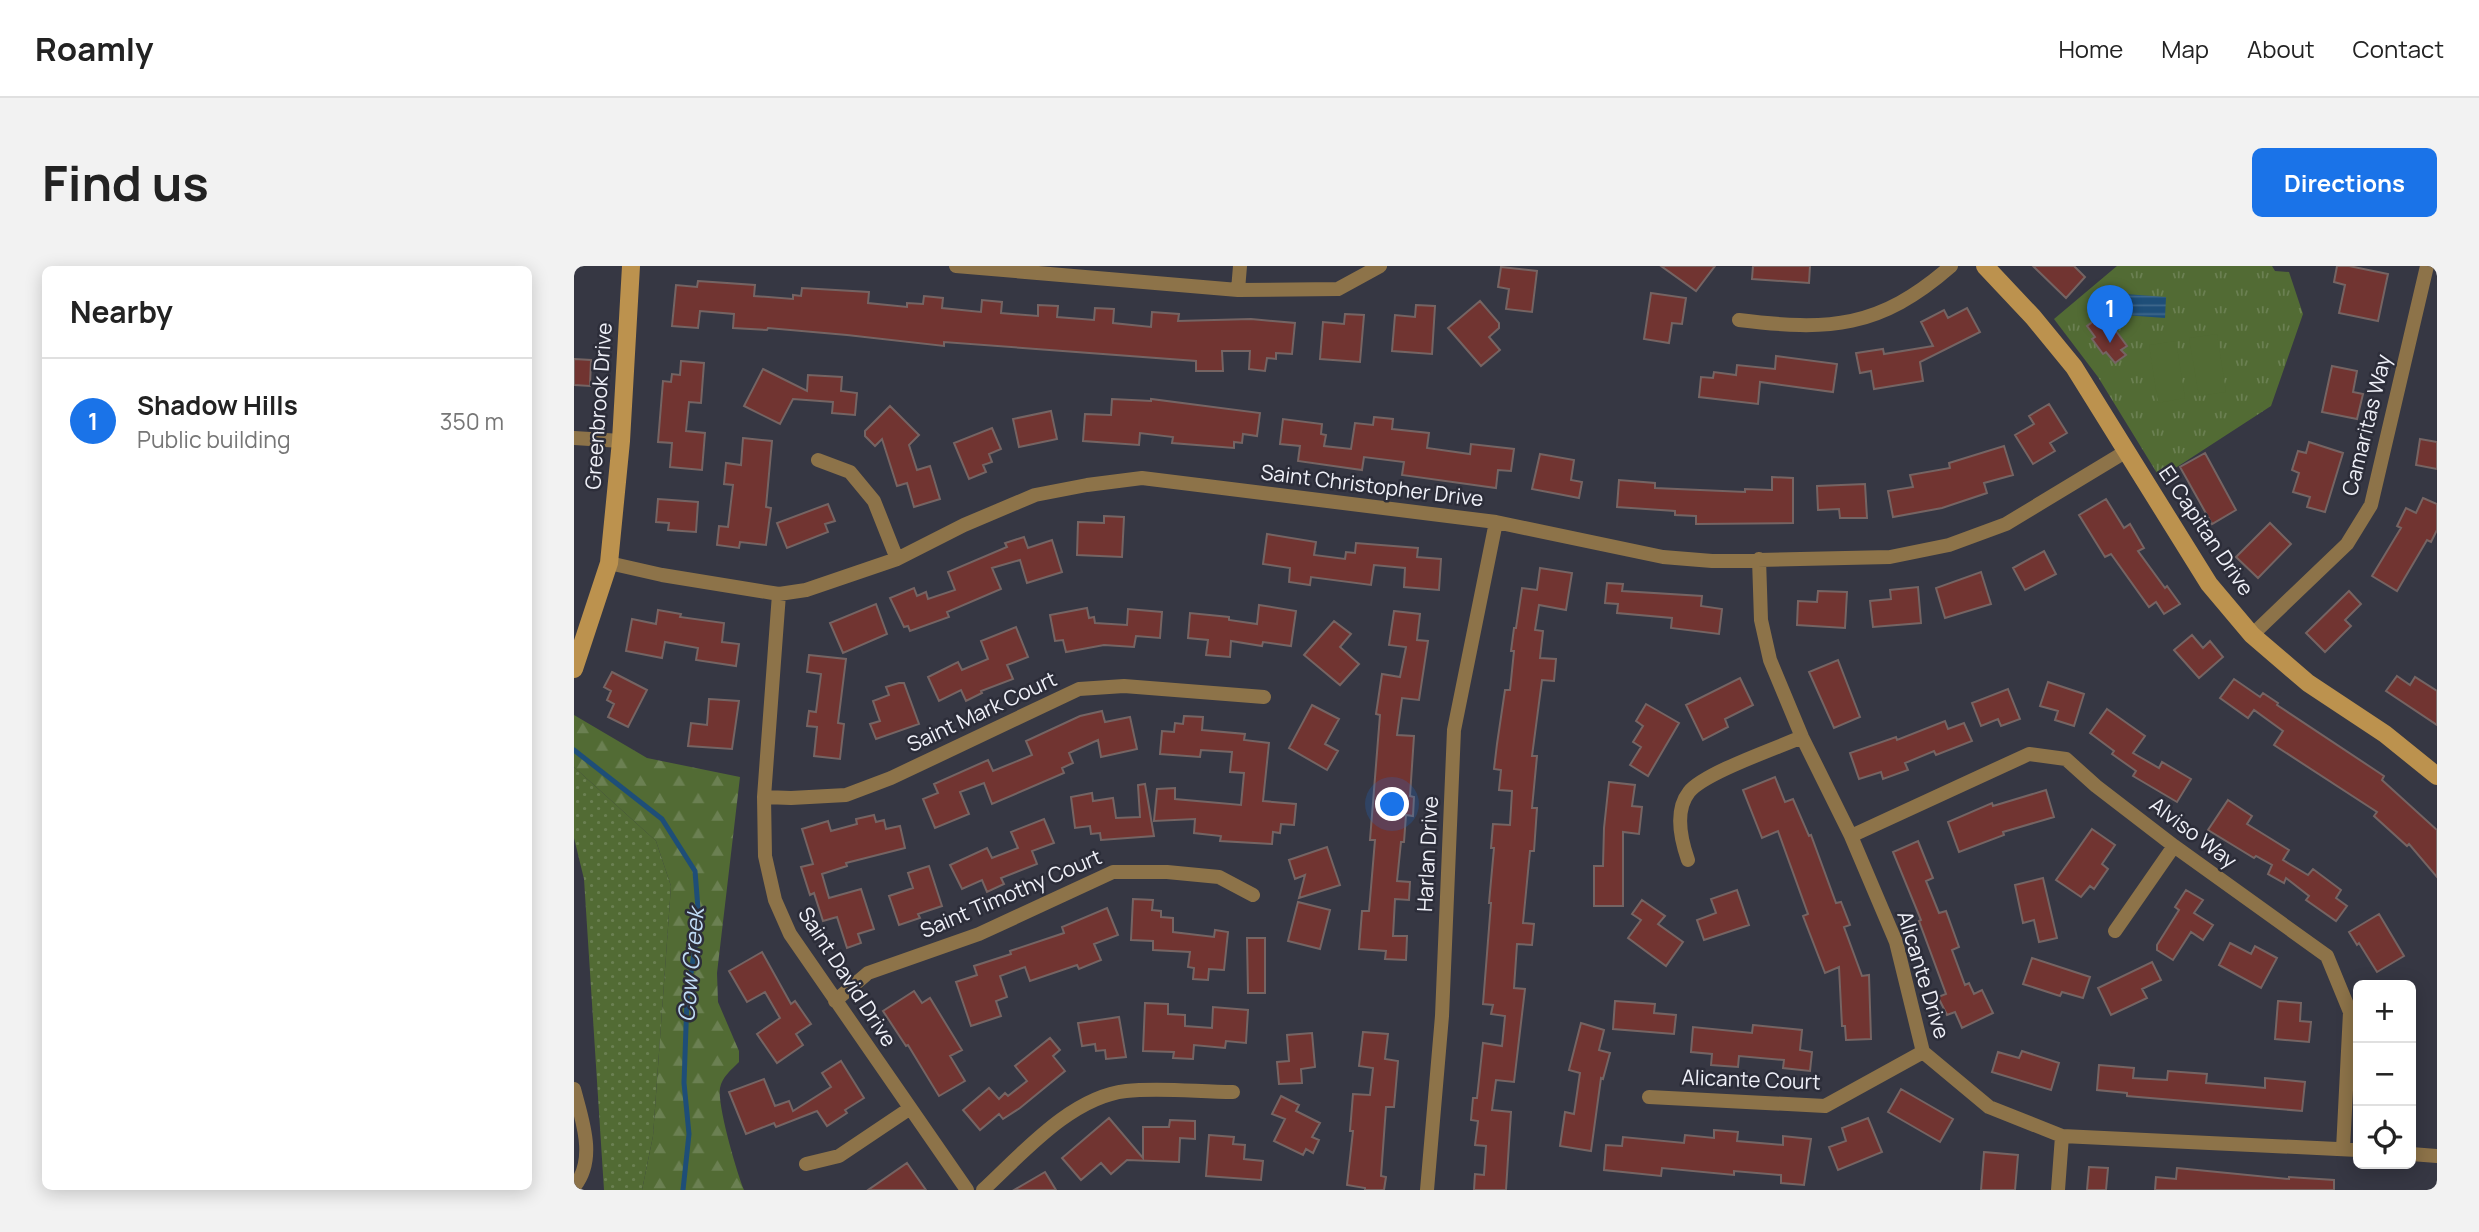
<!DOCTYPE html>
<html lang="en">
<head>
<meta charset="utf-8">
<style>
  :root { --surface:#fff; --page:#f2f2f2; --text:#222; --muted:#767676; --line:#e0e0e0; --accent:#1a73e8 }
  body { margin:0; font-family:Manrope,sans-serif; background:var(--page); color:var(--text) }
  .controls { position:absolute; right:21px; bottom:21px; display:grid; overflow:hidden; border-radius:10px; box-shadow:0 4px 18px #0003 }
  .controls button { width:63px; height:63px; display:grid; place-items:center; padding:0; border:0; border-bottom:2px solid var(--line); background:var(--surface); color:var(--text); font:35px sans-serif }
  .you { position:absolute; left:819px; top:539px; width:24px; height:24px; margin:-18px; border:5px solid #fff; border-radius:50%; background:#1a73e8; box-shadow:0 0 0 10px #1a73e833 }
  .badge { display:grid; place-items:center; width:46px; height:46px; border-radius:50%; background:var(--accent); color:#fff; font-size:23px; font-weight:700 }
  .pin { position:absolute; translate:-50% -58px; filter:drop-shadow(0 2px 4px #0008) }
  .pin::after { content:''; position:absolute; top:37px; width:24px; height:21px; background:inherit; clip-path:polygon(0 0,100% 0,50% 100%) }
  .list { margin:0; padding:0; list-style:none }
  h2 { display:flex; justify-content:space-between; align-items:center; height:91px; margin:0; padding:0 28px; font-size:30px }
  h2 small { font-size:23px; font-weight:400; color:var(--muted) }
  .list li { display:grid; grid-template-columns:46px 1fr auto; gap:21px; align-items:center; box-sizing:border-box; height:126px; padding:0 28px; border-top:2px solid var(--line) }
  .list b { display:block; font-size:26px; white-space:nowrap }
  .list p { margin:0; font-size:23px; white-space:nowrap; color:var(--muted) }
  .list em { font-size:23px; font-style:normal; color:var(--muted) }
  .icon { flex:none; width:38px; height:38px; fill:none; stroke:currentColor; stroke-width:2; stroke-linecap:round; stroke-linejoin:round }
  .map { position:relative; flex:none; width:1863px; height:924px; overflow:hidden; border-radius:10px }
  header { display:flex; align-items:center; gap:42px; box-sizing:border-box; height:98px; padding:0 35px; background:var(--surface); border-bottom:2px solid var(--line) }
  header strong { font-size:33px }
  nav { display:flex; gap:38px; margin-inline-start:auto; font-size:24px }
  .intro { display:flex; align-items:center; justify-content:space-between; box-sizing:border-box; height:168px; padding:0 42px }
  h1 { margin:0; font-size:49px }
  .button { padding:18px 32px; border-radius:10px; background:var(--accent); color:#fff; font-size:24px; font-weight:700 }
  main { display:flex; gap:42px; padding:0 42px }
  aside { flex:1; background:var(--surface); border-radius:10px; box-shadow:0 4px 18px #0003 }
  .map>svg:first-child { display:block }
  .grass { fill:url(#grass-dots) }
  .forest { fill:url(#forest-firs) }
  .park { fill:url(#park-tufts) }
  .pitch { fill:#526b34 }
  .water { fill:url(#water-rules) }
  .lines { fill:none; stroke-linecap:round; stroke-linejoin:round }
  .stream { stroke:#1e4e78; stroke-width:5 }
  .building { fill:#713431; stroke:#756463; stroke-width:2 }
  .street { stroke:#8d7349; stroke-width:14 }
  .secondary { stroke:#bc924e; stroke-width:18 }
  .labels { text-anchor:middle; stroke-width:5; stroke-linejoin:round; paint-order:stroke }
  .street-label { font-size:21px; fill:#eff0f8; stroke:#2c2d39 }
  .water-label { font-size:23px; font-style:italic; fill:#c0dbf6; stroke:#2c2d39 }
</style>
</head>
<body>
<header>
<strong>Roamly</strong>
<nav><a>Home</a><a>Map</a><a>About</a><a>Contact</a></nav>
</header>
<div class="intro"><h1>Find us</h1><a class="button">Directions</a></div>
<main>
<aside>
<h2>Nearby<small></small></h2>
<ul class="list">
<li><span class="badge">1</span><div><b>Shadow Hills</b><p>Public building</p></div><em>350 m</em></li>
</ul>
</aside>
<div class="map">
<svg width="1863" height="924" viewBox="0 0 1863 924">
  <defs>
    <pattern id="grass-dots" width="8" height="8" patternUnits="userSpaceOnUse" patternTransform="scale(1.75)"><rect width="8" height="8" fill="#526b34"/><path d="M2 2h.1M6 6h.1" fill="none" stroke="#6b8052" stroke-width="1.8" stroke-linecap="round"/></pattern>
    <pattern id="forest-firs" width="22" height="20" patternUnits="userSpaceOnUse" patternTransform="scale(1.75)"><rect width="22" height="20" fill="#526b34"/><path d="M5 1l3.5 6h-7zM16 11l3.5 6h-7z" fill="#6b8052"/></pattern>
    <pattern id="park-tufts" width="24" height="20" patternUnits="userSpaceOnUse" patternTransform="scale(1.75)"><rect width="24" height="20" fill="#526b34"/><path d="M3 7l-1-3M5 7V3M7 7l1-3M15 17l-1-3M17 17v-4M19 17l1-3" fill="none" stroke="#6b8052"/></pattern>
    <pattern id="water-rules" width="6" height="5" patternUnits="userSpaceOnUse" patternTransform="scale(1.75)"><rect width="6" height="5" fill="#1e4e78"/><path d="M0 2.5h6" fill="none" stroke="#3f688c"/></pattern>
  </defs>
  <rect width="100%" height="100%" fill="#363743"/>
  <path class="grass" d="M0,501L82,575L97,620L79,870L68,924H30L10,613L0,572Z"/>
  <path class="forest" d="M0,449L73,492L166,511L143,707L144,736L165,785V796C157,804 148,811 146,822C143,839 163,907 170,924H68L79,870L97,620L82,575L0,501Z"/>
  <path class="park" d="M1543,0H1698L1701,5L1715,6L1729,48L1697,140L1586,212L1524,111L1480,53Z"/>
  <path class="pitch" d="M1643,68L1652,126L1625,130L1615,72Z
    M1602,75L1611,132L1584,137L1575,79Z"/>
  <path class="water" d="M1551,28L1592,31L1591,52L1550,49Z"/>
  <g class="lines">
    <path class="stream" d="M0,484L88,553L121,605L125,655L113,733L110,817L115,868L109,924"/>
  </g>
  <path class="building" d="M1087,0H1141L1122,25Z
    M1179,0H1236L1235,17L1178,13Z
    M1459,0H1500L1511,11L1492,32Z
    M1763,0H1775L1814,8L1804,55L1765,47L1771,19L1760,16Z
    M927,1L963,5L958,46L932,43L935,23L924,21Z
    M124,15L181,19L180,30L219,33V29L227,30L228,22L295,26L294,37L333,41V37L349,38L350,30L369,32L368,42L407,46L408,34L428,36L427,47L464,50V39L484,40L483,51L520,54L521,42L540,43L539,57L577,61L578,46L605,48L604,55L677,53L721,57L718,88L702,87V93L693,92L691,105L675,103L676,85H648L649,105H622V95L370,76V80L273,69L194,62L193,64L159,62L160,48L126,45L124,62L98,60L102,19L123,21Z
    M1077,27L1112,32L1108,58L1098,57L1095,77L1070,73Z
    M906,35L925,57V62L915,71L926,84L907,100L874,62Z
    M842,39L861,40L858,88L818,85L821,49L841,51Z
    M1393,42L1406,66L1346,96L1349,115L1300,123L1297,105L1286,107L1282,87L1309,83L1310,88L1359,80L1347,56L1370,44L1374,52Z
    M771,48L790,49L786,96L746,93L749,56L770,58Z
    M1525,51L1529,57L1534,54L1553,80L1547,84L1552,89L1541,97L1532,86L1529,88L1518,73L1521,71L1513,60Z
    M1202,90L1263,98L1259,126L1186,116L1184,138L1125,131L1127,111L1139,112L1140,106L1162,109L1163,99L1201,103Z
    M0,93L17,94L16,120L0,119Z
    M107,95L130,97L127,137L115,136L112,165L131,167L128,204L96,201L98,177L84,176L89,115L97,116L98,108L106,109Z
    M1758,100L1783,105L1779,126L1789,128L1783,153L1748,146Z
    M189,103L233,125L234,109L268,111L267,125L283,127L281,149L258,147L259,136L219,133L206,158L170,140Z
    M538,133L577,135V133L686,147L683,170L669,168L668,177L660,176V182L598,177L599,171L566,167L565,179L509,175L511,148L537,149Z
    M1475,138L1493,167L1476,177L1481,185L1459,198L1441,169L1460,158L1455,150Z
    M316,140L345,169L335,179L343,204L356,200L366,233L340,241L333,217L323,220L308,173L301,180L291,170V165Z
    M477,145L483,173L445,181L439,153Z
    M800,151L819,153L818,163L855,167L853,182L896,188L897,178L940,183L937,205L924,204L922,222L893,218L828,209L830,196L790,191L788,204L724,195L726,180L706,178L709,153L748,158L747,168L752,169L750,180L777,183L781,157L799,159Z
    M418,162L427,183L415,188L418,196L409,199L412,206L395,213L380,177Z
    M169,172L198,175L192,241L197,242L192,279L166,276L165,282L143,279L145,260L154,261L159,219L150,218L152,197L167,199Z
    M1846,173L1863,176V203L1842,199Z
    M1735,176L1769,187L1751,246L1733,241L1736,231L1719,226L1725,207L1718,204L1724,185L1732,187Z
    M1430,180L1439,209L1410,217L1413,227L1368,242L1319,251L1314,225L1339,221L1336,209L1376,202L1375,197Z
    M1631,187L1662,244L1638,258L1606,201Z
    M966,188L1000,194L997,214L1008,216L1005,232L958,223Z
    M1198,211L1219,212V257L1122,258V250L1101,249V245L1043,241L1045,214L1081,217V222L1171,226V223L1198,224Z
    M1291,218L1293,252H1266L1265,243L1244,244L1243,220Z
    M1849,232L1863,238V264L1857,276L1853,274L1823,325L1798,310L1827,262L1823,260L1832,242L1842,247Z
    M84,233L124,236L122,266L94,264L95,257L82,256Z
    M1532,233L1550,262L1556,258L1570,282L1564,285L1591,322L1593,320L1606,338L1590,348L1582,336L1575,341L1537,288L1531,291L1505,249Z
    M254,238L261,255L251,258L254,266L213,282L203,257Z
    M530,250L550,251L548,291L503,289L504,256L530,257Z
    M1696,257L1717,278L1684,312L1662,291Z
    M693,268L742,276L740,289L771,293L772,286L781,287L782,277L844,282L843,291L867,293L865,324L830,321L831,302L800,299L797,319L737,311L736,319L715,316L716,302L689,298Z
    M450,271L454,282L478,274L488,306L453,317L446,294L418,302L427,323L373,346L375,351L336,365L334,360L330,361L316,332L340,322L343,330L352,326L354,333L381,324L374,306L433,281L431,277Z
    M1470,285L1482,308L1451,324L1439,302Z
    M966,302L998,307L992,344L965,339L961,364L969,365L966,392L982,393L980,415L968,414L958,490H963L958,542H963L960,585H956L949,657L960,658L958,679L943,678L940,722L951,723L940,816L922,814L918,844L937,846L932,924H900L901,908L910,909L912,880L901,879L904,855L897,854L899,832H903L909,777L928,780L931,750L917,748L919,739L909,738L917,637H915L920,582H917L919,558L936,559L938,525L925,524L927,504L920,503L923,478L931,424H936L940,385H937L940,362H942L948,322L963,324Z
    M1407,306L1417,338L1371,352L1362,322Z
    M1033,317L1049,318L1048,325L1128,330L1127,340L1148,343L1145,368L1097,362L1098,352L1043,347L1044,338L1031,337Z
    M1344,321L1347,357L1299,361L1296,335L1317,333L1316,324Z
    M1244,325L1273,326L1271,362L1223,359L1224,335L1243,336Z
    M1775,325L1787,338L1771,354L1777,360L1751,386L1732,367Z
    M302,338L313,368L269,387L256,357Z
    M685,339L722,345L717,380L689,376L688,380L657,375L656,391L632,389L634,374L614,372L616,347L655,351V354L683,358Z
    M513,342L515,352L520,351L521,357L553,359L554,343L588,346L586,372L562,370L560,381L530,379L492,386L489,374L481,375L476,349Z
    M84,344L107,348L106,351L150,357L148,376L165,378L162,400L122,394L124,382L91,376L88,392L52,385L58,353L82,358Z
    M820,345L846,348L843,374L854,375L845,434L828,432L823,469L840,470L836,530L840,531L839,550L832,549L830,576H827L823,615L836,616L835,634L821,633L819,670H833L832,694L811,693L812,685L785,683L788,645H795L801,574H796L806,449L802,448L808,408L826,411L832,381L815,379Z
    M760,355L777,368L766,381L785,398L766,419L730,389Z
    M442,361L454,391L433,399L439,413L407,425L408,427L392,435L387,424L365,435L354,411L384,396L388,404L414,393L407,375Z
    M1618,369L1629,382L1636,375L1649,391L1625,412L1600,384Z
    M235,389L272,393L264,457L270,458L266,493L240,490L243,461L233,460L235,445L242,446L247,408L233,406Z
    M1264,394L1286,451L1260,462L1235,406Z
    M38,406L73,424L54,461L34,451L40,438L33,434L37,425L30,421Z
    M1823,410L1836,419L1841,411L1863,425V459L1812,425Z
    M1166,412L1179,439L1151,453L1154,461L1129,474L1112,439Z
    M1660,413L1686,431L1689,427L1704,437L1703,439L1810,510L1808,514L1863,564V611L1835,578L1833,580L1800,550L1803,546L1700,479L1709,465L1680,444L1674,452L1646,432Z
    M1474,416L1510,428L1500,460L1481,454L1484,445L1466,440Z
    M325,417H330L345,458L302,473L296,458L306,455L299,435L315,429L312,421Z
    M1434,423L1446,453L1427,460L1424,453L1407,460L1398,437Z
    M135,433L165,435L158,483L114,480L117,457L133,459Z
    M1072,438L1105,457L1074,510L1056,499L1067,481L1059,476L1069,460L1062,455Z
    M738,439L765,453L751,478L764,485L753,504L715,482Z
    M1533,443L1571,470L1559,487L1585,502L1588,496L1617,513L1603,536L1559,510L1562,505L1538,488L1540,485L1516,467Z
    M528,445L531,456L556,451L563,483L527,491L524,474L495,487L499,497L488,502L490,507L418,538L410,517L386,526L395,548L361,562L349,533L364,527L360,518L414,494L419,505L458,489L452,475L506,450Z
    M610,450L629,451L628,464L671,468L670,474L695,477L689,535L722,538L720,559L707,558L706,567L699,566L698,578L646,575L647,570L620,567L621,553L580,555L583,523L601,522V533L667,539L670,507L656,506L658,486L627,484L626,491L586,488L588,465L600,466L601,457L609,458Z
    M1371,455L1374,463L1390,457L1398,475L1362,489L1360,485L1331,497L1334,504L1309,513L1307,506L1285,513L1276,487L1322,471L1323,474Z
    M1201,511L1211,536L1219,533L1235,570L1237,569L1262,637L1267,636L1276,659L1270,661L1288,710L1295,709L1297,773L1272,774L1271,760H1268L1265,701L1251,707L1229,650L1234,648L1204,565L1188,572L1169,524Z
    M1035,516L1061,519L1058,540L1068,541L1065,568L1049,566V640H1020V600H1029L1030,562Z
    M571,518L580,570L527,574L526,567L517,568L516,560L501,562L497,531L518,527L519,535L539,532L542,552L566,551L564,519Z
    M1472,524L1480,551L1429,566L1430,569L1385,586L1374,556L1418,537L1419,540Z
    M1654,534L1678,550L1673,558L1715,584L1709,594L1734,609L1739,603L1767,624L1762,632L1773,640L1762,655L1732,634L1735,630L1712,612L1710,617L1694,608L1698,599L1682,590L1680,592L1634,564Z
    M300,549L302,556L310,554L312,563L326,560L331,582L272,597L273,600L248,608L255,632L287,623L300,663L284,668L287,677L273,682L263,651L249,655L240,627L236,629L227,601L239,598L228,563L254,555L257,565L283,558L282,553Z
    M470,553L480,577L458,585L463,598L427,612L430,618L413,626L408,614L388,623L376,599L413,582L418,592L444,582L437,566Z
    M1518,563L1541,579L1528,598L1534,603L1520,623L1516,620L1507,631L1482,614Z
    M1344,575L1359,612L1352,615L1365,647L1372,645L1385,681L1378,684L1391,719L1395,717L1400,728L1408,724L1419,747L1388,762L1381,746L1373,749L1364,731L1372,728L1345,655L1347,654L1319,586Z
    M753,581L766,619L725,632L731,609L721,613L715,594Z
    M355,600L368,640L344,648L346,652L325,659L315,630L339,622L334,607Z
    M1469,612L1483,672L1465,676L1460,654L1449,657L1441,619Z
    M1163,624L1175,659L1130,674L1123,654L1142,647L1137,633Z
    M1612,624L1629,634L1620,647L1639,659L1629,674L1617,666L1599,694L1583,684V679L1605,644L1601,641Z
    M559,633L579,634L578,644L587,645V651L599,652V666L640,671L641,664L654,666L650,704L635,703L634,714L619,713L620,702L614,701L616,686L579,684V675L557,674Z
    M1068,634L1091,650L1084,658L1109,676L1092,700L1054,672L1067,654L1058,648Z
    M724,636L756,644L746,683L714,675Z
    M533,642L544,669L520,678L527,694L505,703L503,699L456,715L451,701L426,710L433,731L422,735L427,750L397,760L382,716L403,709L400,700L437,688L436,685L490,667L488,661Z
    M1805,648L1830,690L1803,706L1785,677L1783,679L1775,666Z
    M673,672H691V727H674Z
    M1656,677L1677,688L1681,680L1703,692L1687,722L1645,699Z
    M188,686L217,738L221,735L237,758L222,768L229,779L203,797L183,768L206,752L191,726L173,736L155,705Z
    M1458,692L1516,711L1509,732L1488,726L1486,730L1449,718Z
    M1578,696L1587,714L1568,723L1573,732L1537,749L1524,722Z
    M340,725L348,737L356,732L388,784L376,790L391,815L365,830L334,779L332,780L309,745Z
    M1041,735L1081,738L1080,747L1102,749L1100,768L1039,763Z
    M1704,735L1727,737L1726,755L1737,756L1735,776L1701,773Z
    M571,737L594,738V748L611,749V760L638,762L639,741L674,744L672,777L652,775L651,782L620,779L619,793L599,792L600,786L569,785Z
    M545,751L552,791L532,793L531,784L522,785L521,778L508,780L504,757Z
    M1007,757L1030,764L1025,784L1036,787L1029,813L1027,812L1017,885L986,880L991,846L1000,848L1006,807L995,804Z
    M1179,759L1228,764L1226,784L1238,786L1236,805L1209,802L1210,794L1165,790L1164,801L1137,799L1138,788L1117,786L1119,761L1178,767Z
    M789,766L814,768L811,793L824,795L820,841H812L807,910L812,911L810,924H791V922L773,919L779,865H776L779,828L796,829L799,802L785,800Z
    M738,767L741,801L727,803L728,817L705,818L703,796L715,795L713,769Z
    M476,772L486,784L479,790L491,805L446,842L429,853L425,848L406,864L389,844L415,822L425,833L431,827L434,830L453,815L441,800Z
    M1448,785L1485,797L1477,824L1418,806L1424,786L1445,792Z
    M267,795L290,832L271,844L273,847L253,860L243,845L202,861L200,857L172,868L155,826L190,813L201,840L215,835L219,845L257,821L248,807Z
    M1525,799L1560,802L1559,812L1593,814L1594,805L1633,808L1632,817L1670,820L1691,822V812L1731,816L1728,845L1553,830V827L1523,824Z
    M1327,823L1379,853L1366,876L1314,846Z
    M707,830L725,839L722,845L746,857L738,871L745,874L739,887L732,883L729,889L700,875L711,853L698,848Z
    M535,852L569,892V861H595L596,854L621,855V873L606,872L605,896L553,894L537,908L527,897L507,914L488,892Z
    M1294,852L1308,886L1264,904L1255,881L1272,875L1268,862Z
    M1140,864L1164,866L1163,875L1209,879V870L1237,873L1230,919L1207,917V909L1160,905V909L1088,902L1087,910L1030,904L1032,879L1048,880L1049,871L1110,877L1111,869L1140,872Z
    M635,869L660,871L659,878L671,879L670,893L689,895L687,914L632,910Z
    M1410,886L1444,889L1441,924H1407Z
    M333,897L352,924H294Z
    M1515,901L1534,902L1532,924H1513Z
    M1603,902L1715,913V911L1760,914V924H1581L1582,911L1602,913Z
    M471,906L482,924H440Z"/>
  <g class="lines">
    <path class="street" d="M382,0L664,24L764,23L806,0
      M664,24L666,0
      M1165,54C1255,65 1305,63 1377,0
      M0,172L47,175
      M244,194L276,206L300,235L323,293
      M1185,293L1187,354L1196,394L1228,471L1277,570L1322,676L1349,786L1415,841L1488,870L1784,884
      M35,297L88,309L205,328L232,324L323,293L390,259L461,229L513,219L568,212L922,256L1089,291L1138,295L1316,291L1375,279L1432,258L1551,186
      M205,328L190,531L191,590L201,634L216,668L393,924
      M1678,369L1773,278L1797,239L1853,0
      M190,531L217,532L272,529L317,512L505,423L550,420L690,431
      M1277,570L1455,488L1492,493L1522,520L1600,580L1753,690L1776,746L1769,883
      M1114,594C1107,574 1100,545 1115,526C1130,507 1203,482 1228,471
      M1541,665L1600,580
      M261,735L294,707L405,668L539,606H593L645,611L679,629
      M0,823C8,854 23,893 0,921
      M1075,831L1251,840L1349,786
      M1837,888L1863,890
      M232,898L265,890L335,843
      M409,924C448,888 497,831 552,825C586,821 625,826 659,826
      M853,924L868,750L880,464L922,256
      M1484,924L1488,870"/>
    <path class="secondary" d="M1411,0L1459,51L1500,101L1635,318L1678,369L1734,417L1811,468L1863,510
      M0,403L35,297L47,175L57,0"/>
  </g>
  <g class="labels">
    <g class="street-label">
      <text transform="translate(25 140) rotate(-86)" y="7">Greenbrook Drive</text>
      <text transform="translate(1793 159) rotate(-76)" y="7">Camaritas Way</text>
      <text transform="translate(798 220) rotate(7)" y="7">Saint Christopher Drive</text>
      <text transform="translate(1632 265) rotate(56)" y="7">El Capitan Drive</text>
      <text transform="translate(408 446) rotate(-25)" y="7">Saint Mark Court</text>
      <text transform="translate(1619 567) rotate(37)" y="7">Alviso Way</text>
      <text transform="translate(854 588) rotate(-87)" y="7">Harlan Drive</text>
      <text transform="translate(437 628) rotate(-23)" y="7">Saint Timothy Court</text>
      <text transform="translate(1349 709) rotate(73)" y="7">Alicante Drive</text>
      <text transform="translate(273 711) rotate(57)" y="7">Saint David Drive</text>
      <text transform="translate(1177 814) rotate(2)" y="7">Alicante Court</text>
    </g>
    <g class="water-label">
      <text transform="translate(117 699) rotate(-85)" y="8">Cow Creek</text>
    </g>
  </g>
</svg>
<div class="controls">
<button>+</button>
<button>−</button>
<button><svg class="icon" aria-label="locate" viewBox="0 0 24 24"><circle cx="12" cy="12" r="6"/><path d="M12 2v4M12 18v4M2 12h4M18 12h4"/></svg></button>
</div>
<div class="you"></div>
<div class="pin badge" style="left:1536px;top:77px">1</div>
</div>
</main>
</body>
</html>
